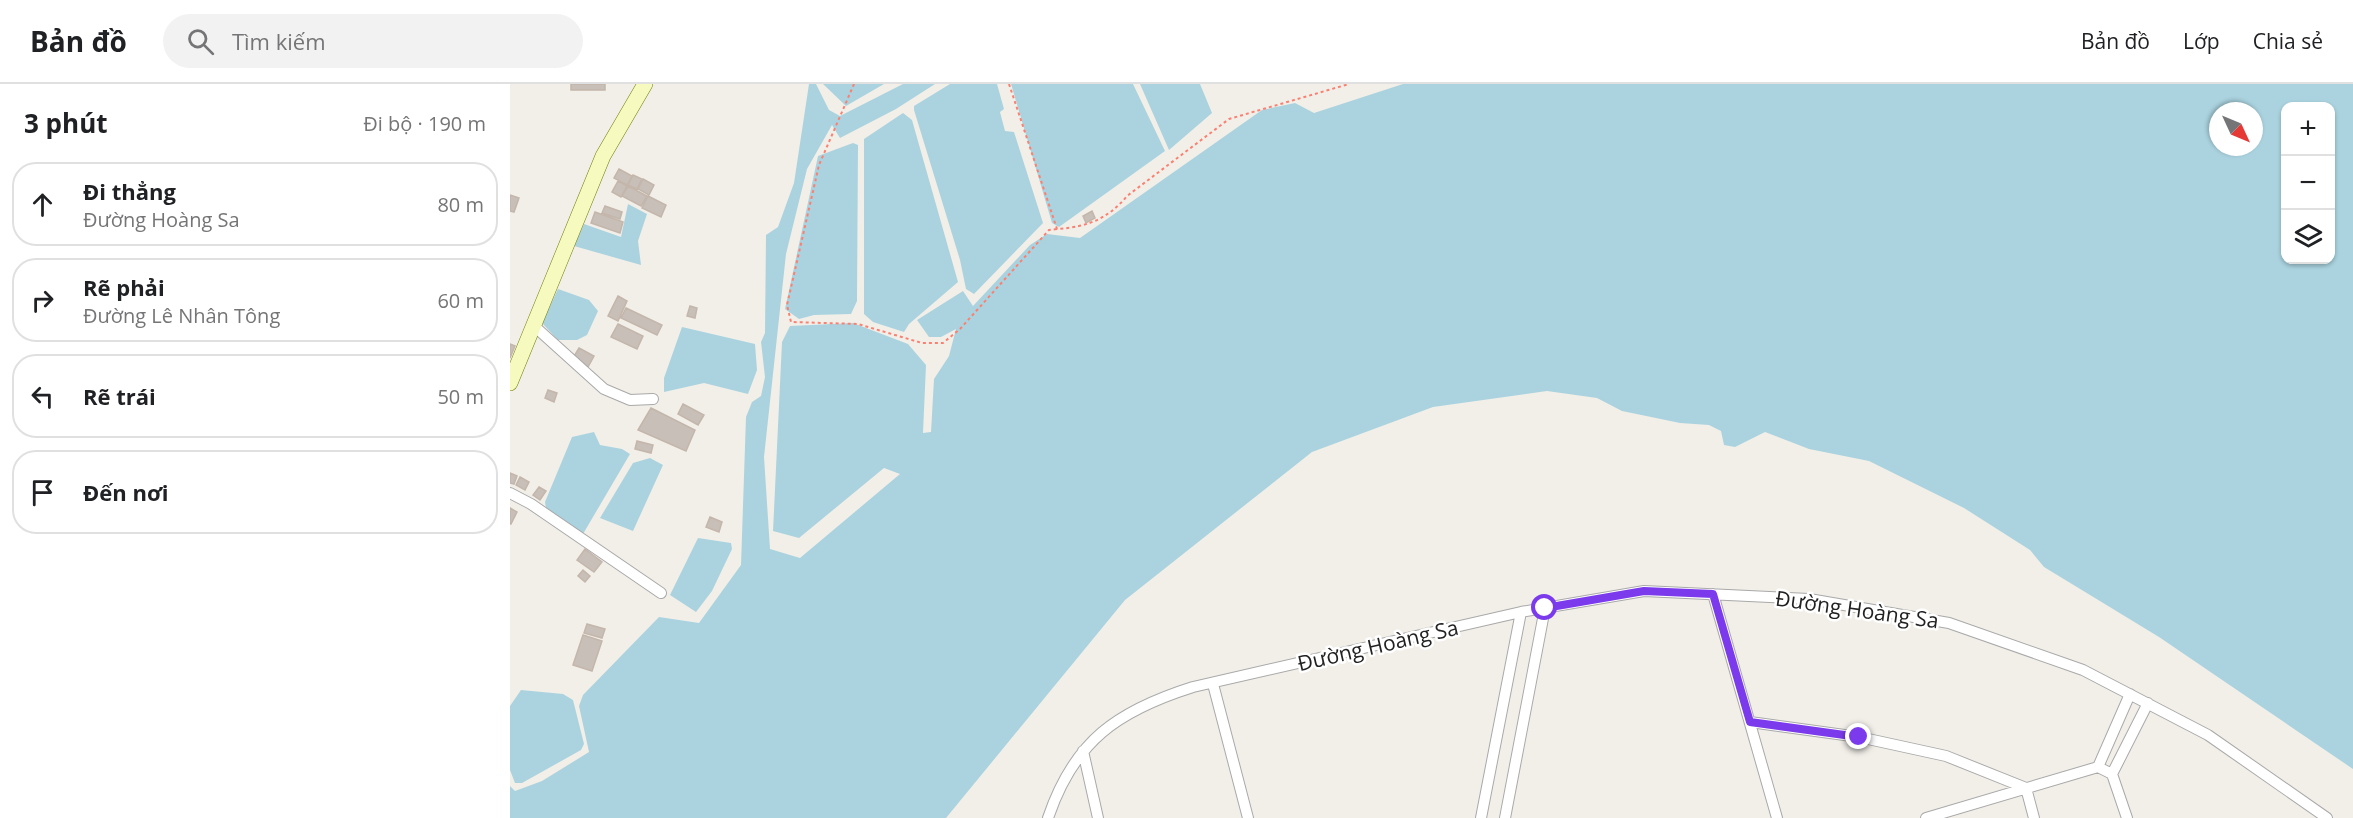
<!DOCTYPE html>
<html lang="vi">
<head>
<meta charset="utf-8">
<style>
  :root { --surface:#fff; --page:#f2f2f2; --text:#202124; --muted:#757577; --line:#e0e0e0 }
  body { margin:0; font-family:"Open Sans",sans-serif; background:var(--page); color:var(--text) }
  .controls { position:absolute; right:18px; top:18px; display:grid; overflow:hidden; border-radius:12px; box-shadow:0 2px 4px #0004 }
  .controls button { width:54px; height:54px; display:grid; place-items:center; padding:0; border:0; border-bottom:2px solid var(--line); background:var(--surface); color:var(--text); font:30px sans-serif }
  .compass { position:absolute; left:1699px; top:18px; width:54px; height:54px; border-radius:50%; background:var(--surface); box-shadow:0 2px 4px #0004; rotate:134deg }
  .stop { position:absolute; width:18px; height:18px; margin:-14px; border:4px solid #7c3aed; border-radius:50%; background:#fff }
  .stop.end { background:#7c3aed; border-color:#fff; box-shadow:0 2px 6px #0008 }
  .list { margin:0; padding:0; list-style:none }
  h2 { display:flex; justify-content:space-between; align-items:center; height:78px; margin:0; padding:0 24px; font-size:26px }
  h2 small { font-size:20px; font-weight:400; color:var(--muted) }
  .list li { display:grid; grid-template-columns:39px 1fr auto; gap:18px; align-items:center; box-sizing:border-box; height:84px; margin:0 12px 12px; padding:0 12px; border:2px solid var(--line); border-radius:24px }
  .list b { display:block; font-size:22px; white-space:nowrap }
  .list p { margin:0; font-size:20px; white-space:nowrap; color:var(--muted) }
  .list em { font-size:20px; font-style:normal; color:var(--muted) }
  .icon { flex:none; width:33px; height:33px; fill:none; stroke:currentColor; stroke-width:2; stroke-linecap:round; stroke-linejoin:round }
  .map { position:relative; flex:none; width:1843px; height:734px; overflow:hidden }
  header { display:flex; align-items:center; gap:36px; box-sizing:border-box; height:84px; padding:0 30px; background:var(--surface); border-bottom:2px solid var(--line) }
  header strong { font-size:28px }
  nav { display:flex; gap:33px; margin-inline-start:auto; font-size:21px }
  .search { width:420px; height:54px; background:var(--page); display:flex; align-items:center; gap:15px; box-sizing:border-box; padding:0 21px; border-radius:33px; color:var(--muted); font-size:22px }
  main { display:flex }
  aside { flex:1; background:var(--surface) }
  .map>svg:first-child { display:block }
  .water { fill:#aad3df; fill-rule:evenodd }
  .building { fill:#c7bfb8; stroke:#c4b6ab; stroke-width:1.5 }
  .lines { fill:none; stroke-linecap:round; stroke-linejoin:round }
  .street-casing { stroke:#a9a9a9; stroke-width:12 }
  .secondary-casing { stroke:#707d05; stroke-width:16 }
  .path { stroke:#fa8072; stroke-width:2; stroke-dasharray:3 3; stroke-linecap:butt }
  .street { stroke:#fff; stroke-width:10 }
  .secondary { stroke:#f7fabf; stroke-width:15 }
  .route { stroke:#7c3aed; stroke-width:8 }
  .labels { text-anchor:middle; stroke-width:5; stroke-linejoin:round; paint-order:stroke }
  .street-label { font-size:21px; fill:#222; stroke:#fff }
</style>
</head>
<body>
<header>
<strong>Bản đồ</strong>
<div class="search"><svg class="icon" aria-label="search" viewBox="0 0 24 24"><circle cx="10" cy="10" r="6"/><path d="M15 15l6 6"/></svg>Tìm kiếm</div>
<nav><a>Bản đồ</a><a>Lớp</a><a>Chia sẻ</a></nav>
</header>
<main>
<aside>
<h2>3 phút<small>Đi bộ · 190 m</small></h2>
<ul class="list">
<li><svg class="icon" aria-label="ahead" viewBox="0 0 24 24"><path d="M12 20V5M6 11l6-6 6 6"/></svg><div><b>Đi thẳng</b><p>Đường Hoàng Sa</p></div><em>80 m</em></li>
<li><svg class="icon" aria-label="right" viewBox="0 0 24 24"><path d="M7 20v-9h11M14 6l5 5-5 5"/></svg><div><b>Rẽ phải</b><p>Đường Lê Nhân Tông</p></div><em>60 m</em></li>
<li><svg class="icon" aria-label="left" viewBox="0 0 24 24"><path d="M17 20v-9H6M10 6l-5 5 5 5"/></svg><div><b>Rẽ trái</b></div><em>50 m</em></li>
<li><svg class="icon" aria-label="arrive" viewBox="0 0 24 24"><path d="M6 21V4h12l-3 4 3 4H6"/></svg><div><b>Đến nơi</b></div></li>
</ul>
</aside>
<div class="map">
<svg width="1843" height="734" viewBox="0 0 1843 734">
  <rect width="100%" height="100%" fill="#f2efe9"/>
  <path class="water" d="M299,0H306L319,26L330,32L393,0H425L386,25L330,54L322,41L297,85L276,170L254,373L260,465L290,474L390,390L374,384L289,454L263,447L272,258L280,242L343,239L398,260L416,281L413,349L421,348L424,295L439,272L446,245L431,253H419L407,236L453,207L463,222L520,161L537,150L570,154L752,26L785,19L804,29L893,0H1843V685L1649,553L1534,483L1520,466L1454,424L1359,377L1299,365L1255,348L1225,363L1214,361L1211,347L1199,341L1170,339L1112,327L1087,314L1037,307L923,323L802,368L615,516L436,734H0V702L5,707L32,697L79,668L69,622L73,611L149,533L189,539L231,481L236,333L242,318L251,312L255,293L251,258L255,249L256,151L268,143L284,99ZM1776,22H1820V176H1776ZM1708,27H1744V63H1708Z
    M313,0H374L336,22Z
    M440,0H487L494,25L490,28L495,47L504,48L533,139L464,210L456,205L450,176L404,26V22Z
    M501,0H623L655,67L549,143L542,139Z
    M630,0H690L702,29L659,66Z
    M393,29L402,36L448,198L399,240L394,248L363,238L354,230V55Z
    M343,59L348,61L347,217L341,230L304,231L289,235L275,225L308,72Z
    M118,120L137,130L128,157L131,181L64,162L74,140L111,153Z
    M48,205L79,216L88,227L77,251L67,256H48L32,239Z
    M172,243L245,260L247,286L238,310L194,299L154,308V294Z
    M84,348L90,361L112,365L120,370L73,450L36,424L35,418L62,353Z
    M140,374L153,381L123,447L90,434L123,379Z
    M188,454L221,459L222,465L202,507L186,528L160,511Z
    M11,606L53,610L63,616L74,660L71,666L12,699H5L0,686V622Z"/>
  <path class="building" d="M61,0H95V6H61Z
    M109,85L122,92L117,101L104,94Z
    M123,91L132,95L127,105L118,101Z
    M133,95L144,101L139,111L128,105Z
    M108,97L117,102L111,113L102,108Z
    M118,102L137,112L131,122L112,112Z
    M0,111L9,114L4,128L0,127Z
    M138,112L156,121L151,133L132,124Z
    M95,122L112,128L110,135L92,129Z
    M582,127L585,134L576,139L573,132Z
    M85,128L113,138L110,149L81,139Z
    M108,212L117,217L108,237L98,232Z
    M180,222L187,224L185,234L177,232Z
    M116,224L152,241L147,251L111,234Z
    M108,240L133,252L127,265L101,253Z
    M0,260L5,262L0,274Z
    M69,264L84,272L78,283L63,274Z
    M38,306L47,309L44,318L35,314Z
    M173,320L194,331L188,341L168,330Z
    M141,324L185,346L176,367L128,346Z
    M127,357L143,361L141,369L125,365Z
    M0,389L7,392L4,400L0,399Z
    M10,393L19,398L15,406L6,401Z
    M29,403L36,407L30,416L23,411Z
    M0,424L7,428L1,440H0Z
    M200,433L212,438L209,448L196,443Z
    M75,465L92,478L84,488L67,476Z
    M73,486L80,492L75,498L68,492Z
    M77,540L95,545L92,554L74,549Z
    M73,551L92,557L82,587L63,581Z"/>
  <g class="lines">
    <defs>
      <path id="street" d="M23,241L94,305L120,316L143,315
        M0,409L21,420L151,509
        M1203,510L1267,734
        M703,600L738,734
        M1240,638L1349,653L1436,672L1516,704L1524,734
        M573,667L588,734
        M1588,683L1620,610
        M1588,683L1602,690L1617,734
        M1602,690L1638,619
        M538,734C564,657 607,627 683,603L1011,528L1134,507L1299,515L1439,539L1573,586L1698,651L1817,734
        M971,734L1011,528
        M995,734L1035,524
        M1416,734L1588,683"/>
      <path id="secondary" d="M0,299L93,72L135,0"/>
    </defs>
    <use href="#street" class="street-casing"/>
    <use href="#secondary" class="secondary-casing"/>
    <path class="path" d="M344,0L309,81L277,221L281,238L348,240L412,259H433L450,245L539,146L547,145
      M499,0L547,145C577,143 598,135 617,112L719,35L839,0"/>
    <use href="#street" class="street"/>
    <use href="#secondary" class="secondary"/>
  </g>
  <g class="lines">
    <path class="route" d="M1035,524L1134,507L1203,510L1240,638L1349,653"/>
  </g>
  <g class="labels">
    <g class="street-label">
      <text transform="translate(1347 526) rotate(8)" y="7">Đường Hoàng Sa</text>
      <text transform="translate(868 562) rotate(-13)" y="7">Đường Hoàng Sa</text>
    </g>
  </g>
</svg>
<div class="controls">
<button>+</button>
<button>−</button>
<button><svg class="icon" aria-label="layers" viewBox="0 0 24 24"><path d="M12 4l9 5-9 5-9-5zM3 14l9 5 9-5"/></svg></button>
</div>
<svg class="compass" viewBox="-18 -18 36 36"><path d="M0-13l5 13h-10z" fill="#e53935"/><path d="M0 13l5-13h-10z" fill="#757577"/></svg>
<div class="stop" style="left:1035px;top:524px"></div>
<div class="stop end" style="left:1349px;top:653px"></div>
</div>
</main>
</body>
</html>
